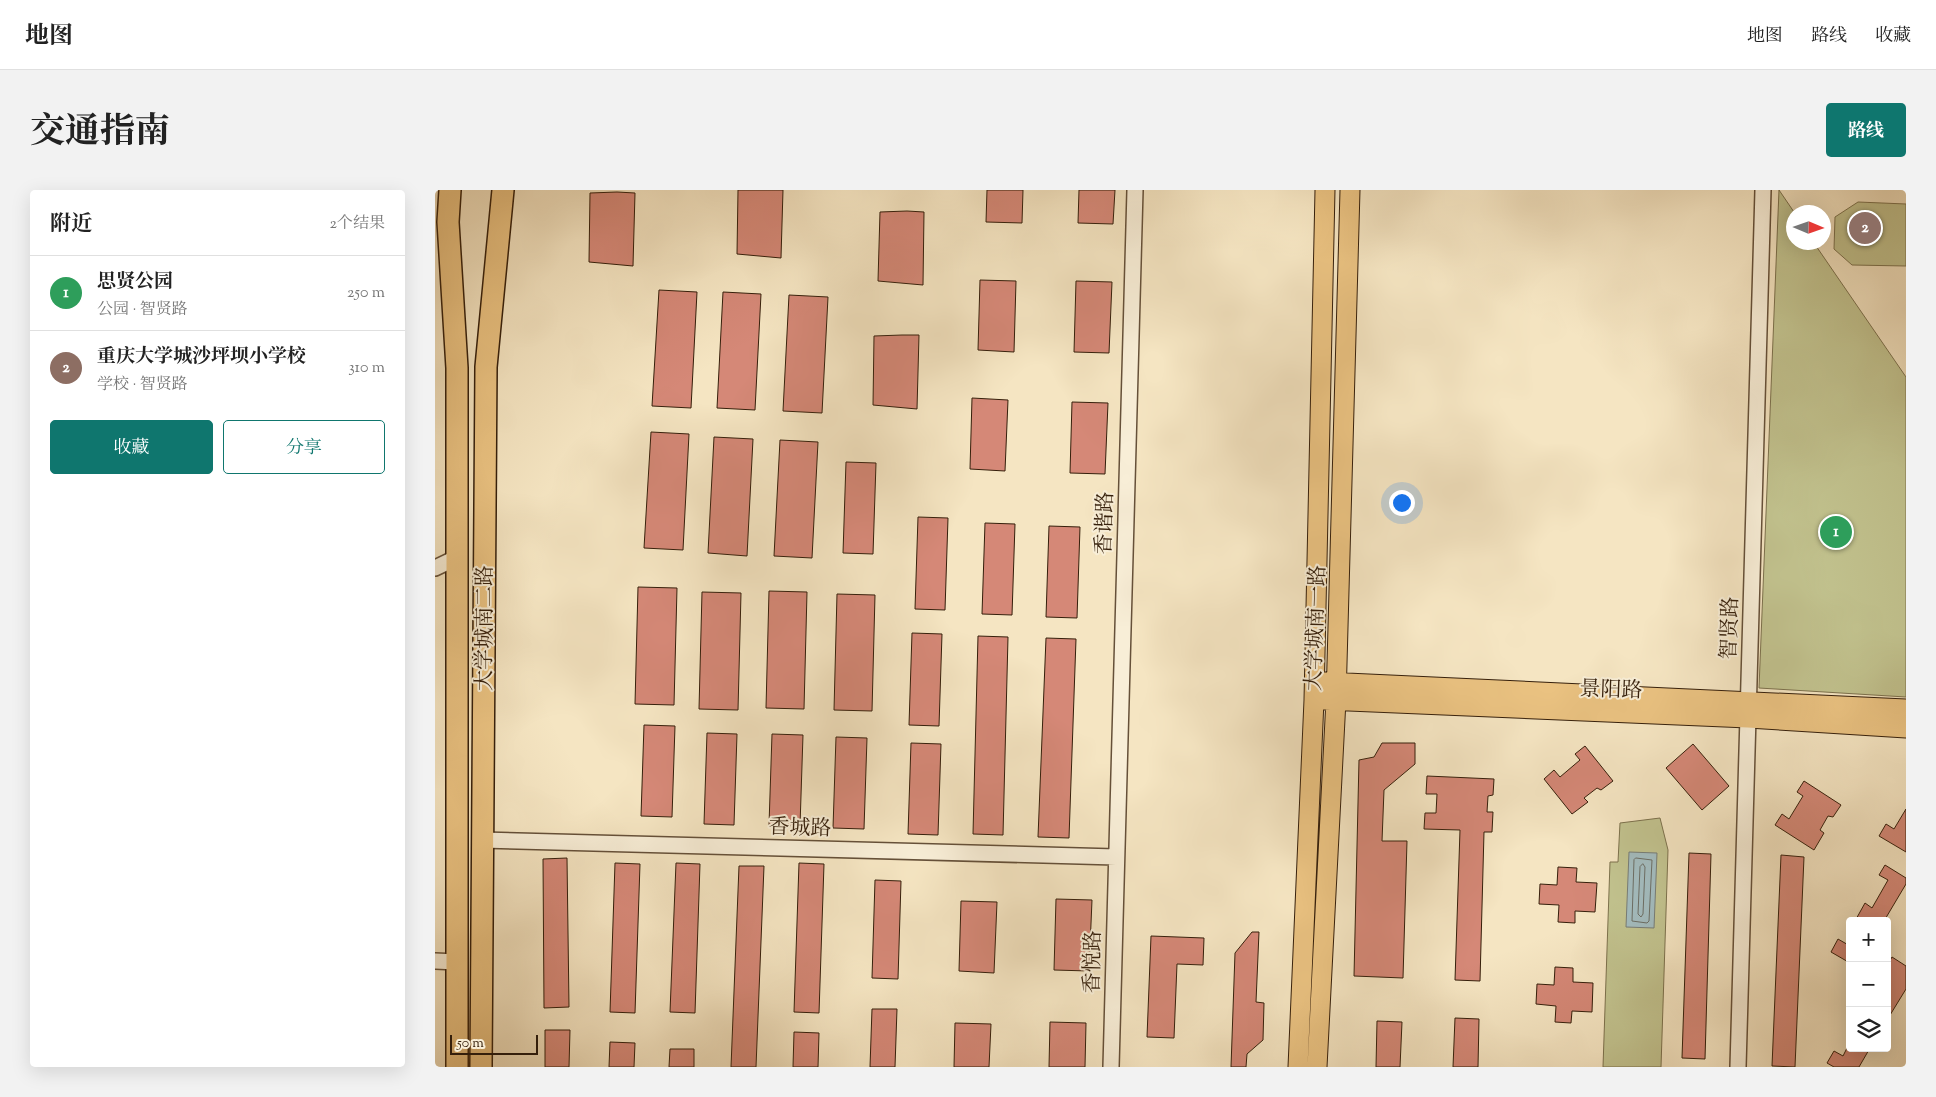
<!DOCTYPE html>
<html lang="zh">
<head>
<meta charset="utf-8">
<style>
  :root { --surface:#fff; --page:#f2f2f2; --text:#222; --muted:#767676; --line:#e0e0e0; --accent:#0f766e }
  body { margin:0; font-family:"Sorts Mill Goudy","Noto Serif SC",serif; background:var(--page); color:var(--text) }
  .controls { position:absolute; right:15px; bottom:15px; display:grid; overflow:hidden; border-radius:5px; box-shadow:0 5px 20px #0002 }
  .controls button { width:45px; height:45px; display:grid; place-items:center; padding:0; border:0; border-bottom:1px solid var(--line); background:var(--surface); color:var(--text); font:25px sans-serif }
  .compass { position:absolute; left:1351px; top:15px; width:45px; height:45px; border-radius:50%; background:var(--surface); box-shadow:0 5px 20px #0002; rotate:92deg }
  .scale { position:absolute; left:15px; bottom:12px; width:88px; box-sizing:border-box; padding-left:5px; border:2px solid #351f0b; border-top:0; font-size:14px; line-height:18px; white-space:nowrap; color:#351f0b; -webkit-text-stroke:4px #f8eed7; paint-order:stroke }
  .you { position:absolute; left:966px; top:312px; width:18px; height:18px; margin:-12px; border:4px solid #fff; border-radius:50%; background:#1a73e8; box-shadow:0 0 0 8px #1a73e833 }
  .badge { display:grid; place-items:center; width:32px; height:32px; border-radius:50%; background:var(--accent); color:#fff; font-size:16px; font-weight:700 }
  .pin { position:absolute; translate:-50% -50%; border:2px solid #fff; box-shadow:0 1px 5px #0006 }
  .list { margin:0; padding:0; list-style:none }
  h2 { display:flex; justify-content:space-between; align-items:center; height:65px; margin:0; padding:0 20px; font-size:21px }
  h2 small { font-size:16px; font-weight:400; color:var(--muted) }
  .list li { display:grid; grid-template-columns:32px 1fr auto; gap:15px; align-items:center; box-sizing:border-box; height:75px; padding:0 20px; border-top:1px solid var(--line) }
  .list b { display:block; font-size:19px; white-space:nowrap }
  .list p { margin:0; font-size:16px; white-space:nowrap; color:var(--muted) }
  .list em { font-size:16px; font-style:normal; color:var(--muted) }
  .actions { display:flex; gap:10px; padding:15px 20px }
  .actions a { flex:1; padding:11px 0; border:1px solid var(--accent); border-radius:5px; text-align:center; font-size:18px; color:var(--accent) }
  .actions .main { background:var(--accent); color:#fff }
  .icon { flex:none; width:28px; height:28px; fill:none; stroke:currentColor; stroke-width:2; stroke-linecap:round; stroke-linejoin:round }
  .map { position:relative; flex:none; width:1471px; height:877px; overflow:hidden; border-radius:5px }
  header { display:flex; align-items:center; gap:30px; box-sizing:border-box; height:70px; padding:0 25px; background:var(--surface); border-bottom:1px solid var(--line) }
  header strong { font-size:24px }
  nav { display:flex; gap:28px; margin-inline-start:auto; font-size:18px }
  .intro { display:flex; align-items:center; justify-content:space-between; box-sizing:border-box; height:120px; padding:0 30px }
  h1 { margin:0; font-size:35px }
  .button { padding:12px 22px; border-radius:5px; background:var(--accent); color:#fff; font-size:18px; font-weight:700 }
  main { display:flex; gap:30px; padding:0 30px }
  aside { flex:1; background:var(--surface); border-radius:5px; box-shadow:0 5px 20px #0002 }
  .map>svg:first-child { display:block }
  .green { fill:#c2c38f; stroke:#7c714d }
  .water { fill:#a3bcbf; stroke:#777d77 }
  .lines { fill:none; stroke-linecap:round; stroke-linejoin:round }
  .shore { stroke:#6c6e65; stroke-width:1 }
  .building { fill:#d58877; stroke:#351f0b }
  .minor-casing { stroke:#655039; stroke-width:18 }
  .major-casing { stroke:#351f0b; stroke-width:21 }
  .highway-casing { stroke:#351f0b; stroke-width:24 }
  .minor { stroke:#f8eed7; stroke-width:15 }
  .major { stroke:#eac281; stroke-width:19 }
  .highway { stroke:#eac281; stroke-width:21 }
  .labels { text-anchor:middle; stroke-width:4; stroke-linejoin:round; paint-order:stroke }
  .street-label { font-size:21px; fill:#351f0b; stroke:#f8eed7 }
</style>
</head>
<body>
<header>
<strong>地图</strong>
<nav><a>地图</a><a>路线</a><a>收藏</a></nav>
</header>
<div class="intro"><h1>交通指南</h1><a class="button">路线</a></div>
<main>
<aside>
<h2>附近<small>2个结果</small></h2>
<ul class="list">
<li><span class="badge" style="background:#2e9e5b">1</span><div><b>思贤公园</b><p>公园 · 智贤路</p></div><em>250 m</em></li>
<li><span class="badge" style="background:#8d6e63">2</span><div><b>重庆大学城沙坪坝小学校</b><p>学校 · 智贤路</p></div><em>310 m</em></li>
</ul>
<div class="actions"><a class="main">收藏</a><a>分享</a></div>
</aside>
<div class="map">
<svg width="1471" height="877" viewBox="0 0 1471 877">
  <rect width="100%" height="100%" fill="#f5e5c2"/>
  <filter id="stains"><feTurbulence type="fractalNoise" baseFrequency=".004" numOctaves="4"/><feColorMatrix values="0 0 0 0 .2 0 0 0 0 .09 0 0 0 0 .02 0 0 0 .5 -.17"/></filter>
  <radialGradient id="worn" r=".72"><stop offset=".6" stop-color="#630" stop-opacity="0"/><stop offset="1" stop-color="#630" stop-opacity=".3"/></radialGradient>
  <path class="green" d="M1344,0L1359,22L1358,52L1379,53L1471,187V507L1324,498Z
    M1423,12L1471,14V76L1417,75L1399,59L1400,27Z
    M1225,628L1233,660L1226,877H1168L1175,672H1183L1185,633Z"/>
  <path class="water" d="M1194,662L1222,663L1219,738L1191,737Z"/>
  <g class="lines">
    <path class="shore" d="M1201,668L1217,670L1214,731L1212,733L1197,731L1199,670Z
      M1208,674L1210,677L1208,724L1206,727L1203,724L1205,677Z"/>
  </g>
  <path class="building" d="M303,0H348L346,68L302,64Z
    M552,0H588L587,33L551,32Z
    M644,0H680L678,34L643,33Z
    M182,2L200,3L198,76L154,72L155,3Z
    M472,21L489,22L488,95L443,91L445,22Z
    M545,90L581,91L579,162L543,160Z
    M641,91L677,92L674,163L639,162Z
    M224,100L262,102L256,218L217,216Z
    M288,102L326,104L320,220L282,218Z
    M354,105L393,107L387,223L348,221Z
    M467,145H484L482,219L438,215L439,146Z
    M537,208L573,210L570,281L535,279Z
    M637,212L673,213L670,284L635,283Z
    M216,242L254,244L248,360L209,358Z
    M279,247L318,249L312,366L273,363Z
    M345,250L383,252L377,368L339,366Z
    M411,272L441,273L438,364L408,363Z
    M483,327L513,328L510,420L480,419Z
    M550,333L580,334L577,425L547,424Z
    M614,336L645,337L642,428L611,427Z
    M203,397L242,398L239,515L200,514Z
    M334,401L372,402L369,519L331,518Z
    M267,402L306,403L303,520L264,519Z
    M402,404L440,405L437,521L399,520Z
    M477,443L507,444L504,536L474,535Z
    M543,446L573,447L568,645L538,644Z
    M611,448L641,449L634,648L603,647Z
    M209,535L240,536L237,627L206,626Z
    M272,543L302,544L299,635L269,634Z
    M337,544L368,545L365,636L334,635Z
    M401,547L432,548L429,639L398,638Z
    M476,553L506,554L503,645L473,644Z
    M947,553H980V574L949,600L947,651H972L968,788L919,786L924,570L939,567Z
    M1258,554L1294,596L1267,620L1231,578Z
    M1150,556L1178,591L1166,600L1162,598L1149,608L1153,612L1137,624L1109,589L1119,580L1125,587L1145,570L1140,564Z
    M992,586L1059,589L1058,605L1053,606L1052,622H1058L1057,642H1049L1045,791L1020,790L1025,640L989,639L990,623H1001L1002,604H991Z
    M1369,591L1406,615L1398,627L1393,626L1385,640L1389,643L1379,660L1340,635L1347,624L1354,629L1368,606L1362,602Z
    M1471,619V662L1444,646L1451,634L1459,639Z
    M1254,663L1276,664L1270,869L1247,868Z
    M1346,665L1369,667L1360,877L1337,876Z
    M132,668L134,817L109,818L108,669Z
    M180,673L205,674L200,823L175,822Z
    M241,673L265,674L260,823L235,822Z
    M364,673L389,674L384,823L359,822Z
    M1450,675L1471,688V694L1449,731H1420L1430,713L1437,718L1453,690L1444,685Z
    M304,676H329L321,877H296Z
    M1123,677L1142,678L1141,692L1162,693L1160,722L1140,721V733L1123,732L1124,715L1104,714L1105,694L1122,695Z
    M440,690L466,691L463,789L437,788Z
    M621,709L657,710L654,781L619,780Z
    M526,711L562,712L559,783L524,781Z
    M817,742H824L821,812L829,813L828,850L812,864L811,877H796L800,763Z
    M716,746L769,748L768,775L742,774L739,848L712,847Z
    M1403,749L1415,756V773L1396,762Z
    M1457,767L1471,776V799L1452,830V775Z
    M1120,777L1138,778V792L1158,793L1157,822L1137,821L1136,833L1120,832L1121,816L1101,814L1102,794L1119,795Z
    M437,819H462L460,877H435Z
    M1020,828L1044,829L1043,877H1018Z
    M942,831L967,832L965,877H941Z
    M615,832L651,833L650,877H614Z
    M520,833L556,834L554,877H519Z
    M110,840H135L134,877H110Z
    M359,842L384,843L383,877H358Z
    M175,852L200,853L199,877H174Z
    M1412,858H1435L1424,877H1399L1392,873L1399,861L1408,866Z
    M235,859H259V877H234Z"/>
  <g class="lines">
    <defs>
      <path id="minor" d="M0,378L21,368
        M47,650L681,667
        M0,771L22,772
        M676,877L700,0
        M1303,877L1328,0"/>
      <path id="major" d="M890,492L1471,519
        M890,510L1313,528L1471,538
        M863,877L879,510L890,0
        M882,877L901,510L915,0"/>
      <path id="highway" d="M15,0L13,32L22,178V877
        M46,877L51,177L68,0"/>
    </defs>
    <use href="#minor" class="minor-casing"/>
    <use href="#major" class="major-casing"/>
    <use href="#highway" class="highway-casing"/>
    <use href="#minor" class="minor"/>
    <use href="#major" class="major"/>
    <use href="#highway" class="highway"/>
  </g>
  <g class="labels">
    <g class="street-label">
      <text transform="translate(669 333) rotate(-88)" y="7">香谐路</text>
      <text transform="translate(49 438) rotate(-90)" y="7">大学城南二路</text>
      <text transform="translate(880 438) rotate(-88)" y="7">大学城南一路</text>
      <text transform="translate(1294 438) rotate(-88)" y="7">智贤路</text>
      <text transform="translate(1176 499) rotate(2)" y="7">景阳路</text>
      <text transform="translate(365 637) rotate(2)" y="7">香城路</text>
      <text transform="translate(657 772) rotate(-89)" y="7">香悦路</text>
    </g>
  </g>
  <rect width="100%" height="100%" filter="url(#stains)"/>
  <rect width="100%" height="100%" fill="url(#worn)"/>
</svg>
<div class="controls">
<button>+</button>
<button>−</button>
<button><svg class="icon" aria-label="layers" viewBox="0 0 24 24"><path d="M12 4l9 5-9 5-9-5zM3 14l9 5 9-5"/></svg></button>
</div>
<svg class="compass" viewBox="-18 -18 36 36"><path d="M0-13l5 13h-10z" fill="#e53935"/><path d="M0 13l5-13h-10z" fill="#767676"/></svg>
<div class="scale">50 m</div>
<div class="you"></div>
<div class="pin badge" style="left:1401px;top:342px;background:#2e9e5b">1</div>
<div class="pin badge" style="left:1430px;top:38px;background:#8d6e63">2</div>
</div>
</main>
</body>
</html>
